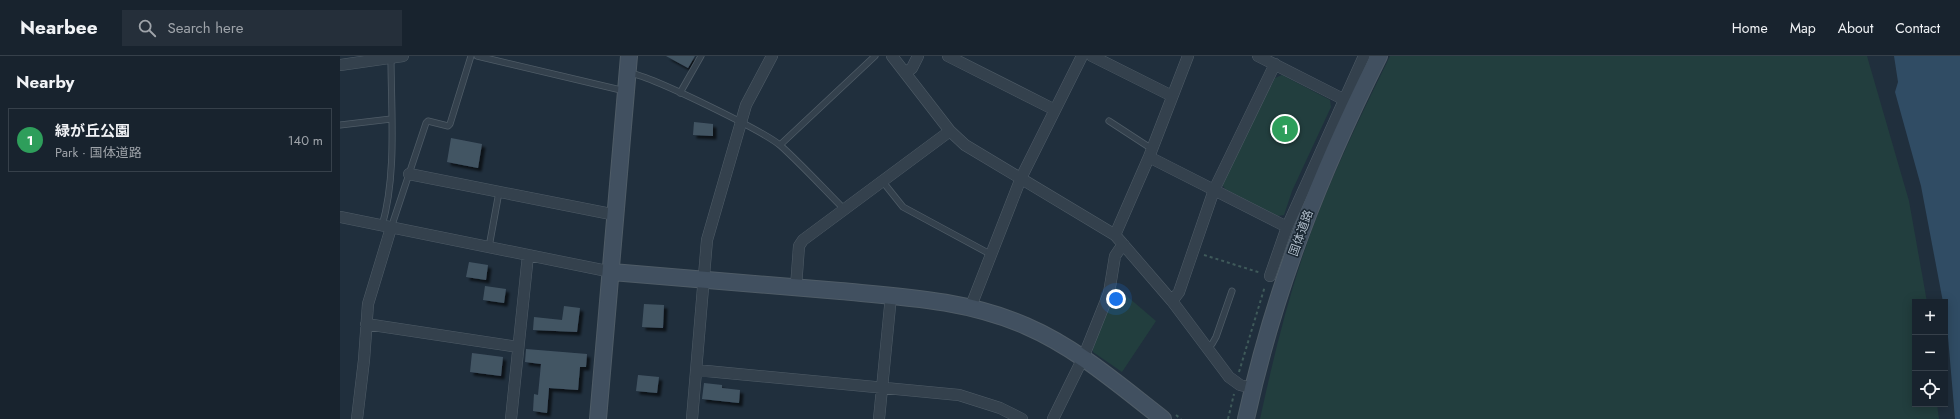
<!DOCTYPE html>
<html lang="en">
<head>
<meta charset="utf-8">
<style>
  :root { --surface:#18232e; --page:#252f3a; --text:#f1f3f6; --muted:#9fa4aa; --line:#36404a; --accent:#ea580c }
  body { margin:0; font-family:Jost,"Noto Sans JP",sans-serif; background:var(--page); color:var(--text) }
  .controls { position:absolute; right:12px; bottom:12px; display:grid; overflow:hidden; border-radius:0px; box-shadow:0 2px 10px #0003 }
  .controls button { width:36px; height:36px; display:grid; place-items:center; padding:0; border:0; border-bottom:1px solid var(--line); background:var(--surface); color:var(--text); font:20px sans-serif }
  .you { position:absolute; left:776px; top:243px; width:14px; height:14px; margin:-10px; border:3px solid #fff; border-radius:50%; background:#1a73e8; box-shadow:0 0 0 6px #1a73e833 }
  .badge { display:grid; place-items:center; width:26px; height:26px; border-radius:50%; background:var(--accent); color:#fff; font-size:13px; font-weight:700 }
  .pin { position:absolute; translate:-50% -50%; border:2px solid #fff; box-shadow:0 1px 4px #0006 }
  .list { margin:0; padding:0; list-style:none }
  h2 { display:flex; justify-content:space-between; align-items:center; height:52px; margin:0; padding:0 16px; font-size:17px }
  h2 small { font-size:13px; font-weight:400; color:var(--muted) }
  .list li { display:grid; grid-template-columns:26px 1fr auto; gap:12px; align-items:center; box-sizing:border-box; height:64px; margin:0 8px 8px; padding:0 8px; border:1px solid var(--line); border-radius:0px }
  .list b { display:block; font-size:15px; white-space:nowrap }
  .list p { margin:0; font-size:13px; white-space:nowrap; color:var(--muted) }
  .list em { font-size:13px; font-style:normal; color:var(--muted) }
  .icon { flex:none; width:22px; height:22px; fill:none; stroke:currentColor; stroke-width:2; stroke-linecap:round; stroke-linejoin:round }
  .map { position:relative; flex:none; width:1620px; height:363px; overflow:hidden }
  header { display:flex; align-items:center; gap:24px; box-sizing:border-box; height:56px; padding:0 20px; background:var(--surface); border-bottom:1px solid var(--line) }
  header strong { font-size:19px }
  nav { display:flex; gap:22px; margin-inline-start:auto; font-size:14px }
  .search { width:280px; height:36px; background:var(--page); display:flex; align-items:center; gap:10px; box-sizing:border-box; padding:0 14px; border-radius:0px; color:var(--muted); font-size:15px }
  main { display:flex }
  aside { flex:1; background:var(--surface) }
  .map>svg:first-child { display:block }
  .green { fill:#223e3e }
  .water { fill:#304c64 }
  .building { fill:#435564; filter:url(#shadow) }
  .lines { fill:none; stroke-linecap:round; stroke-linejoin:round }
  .lane-casing { stroke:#4f5c67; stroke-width:7 }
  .street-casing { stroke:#4f5c67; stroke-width:12 }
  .secondary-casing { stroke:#4f5c67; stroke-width:18 }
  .path { stroke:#3f5a5a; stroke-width:2; stroke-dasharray:3 3; stroke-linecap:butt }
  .lane { stroke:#34414d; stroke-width:5.5 }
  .street { stroke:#34414d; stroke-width:11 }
  .secondary { stroke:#415060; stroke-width:16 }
  .labels { text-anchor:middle; stroke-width:3; stroke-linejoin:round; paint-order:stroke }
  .street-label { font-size:12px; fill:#afbcc9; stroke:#192631 }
</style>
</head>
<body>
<header>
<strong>Nearbee</strong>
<div class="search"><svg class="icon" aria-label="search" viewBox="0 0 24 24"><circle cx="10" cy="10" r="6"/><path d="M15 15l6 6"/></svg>Search here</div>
<nav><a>Home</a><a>Map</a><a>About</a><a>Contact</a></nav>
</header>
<main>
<aside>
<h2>Nearby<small></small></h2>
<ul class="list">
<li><span class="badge" style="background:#2e9e5b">1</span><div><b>緑が丘公園</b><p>Park · 国体道路</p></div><em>140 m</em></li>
</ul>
</aside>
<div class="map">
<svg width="1620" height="363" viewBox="0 0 1620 363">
  <defs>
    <filter id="shadow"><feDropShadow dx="3.5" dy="3.5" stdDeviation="1" flood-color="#0009"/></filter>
  </defs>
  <rect width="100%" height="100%" fill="#202f3d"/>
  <path class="green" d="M1050,0H1527L1569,145L1587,246H1575V348H1597L1599,363H920C932,308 945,253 963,199C986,131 1018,65 1050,0Z
    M942,19L990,44L991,51L952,135L944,159L938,160L885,133L882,128L935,22Z
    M775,230L816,265L782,316L753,296V293Z"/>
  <path class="water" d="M1554,0H1620V363H1615L1605,246H1603L1581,130L1555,36L1558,26Z"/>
  <path class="building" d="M326,0H355L348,12Z
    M354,66L373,68V80L353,79Z
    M111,82L142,88L138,112L107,106Z
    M129,206L148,209L146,224L126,221Z
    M145,230L166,233L164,247L143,244Z
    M304,248L324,249L323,272L302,271Z
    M224,250L240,252L237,276L193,274L194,261L222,264Z
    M186,293L247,298L246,311H240L238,334L209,332L207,357L193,355L194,338L198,339L201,308L185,306Z
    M132,297L163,301L161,320L130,316Z
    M298,319L319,321L317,337L296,335Z
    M364,327L382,329V332L400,334L399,347L362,343Z"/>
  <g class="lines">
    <defs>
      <path id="lane" d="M137,0L285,35
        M288,17C308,18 425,76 441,90C463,110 483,132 504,153
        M340,37L361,0
        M769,65L812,93
        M0,69L51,63
        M440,89L535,0
        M543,126L563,151L650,198
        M42,170C57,118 51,55 51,2
        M51,172L86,67L88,65L108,70L110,68L131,0
        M149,191L159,136
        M867,292L872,288L876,281L892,235"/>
      <path id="street" d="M552,0L610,75L625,89L775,179L832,245L889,321L900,329L913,332
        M608,0L715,54
        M752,0L832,40
        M918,0L1003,43
        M0,9L63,0
        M565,17L572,12L578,0
        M809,101L947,171
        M69,118L276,159
        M0,161L272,216
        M775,179L809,101L848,0
        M930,220L947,171L1024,0
        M456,231L459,190L463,184L610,75
        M832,245L839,236L874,134L935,8
        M631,250L681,122L742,0
        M26,268L178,291
        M356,314L619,339L660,352L682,363
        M17,363L24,304L28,248L51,172
        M171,363L188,199
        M352,363L367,184L406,49L432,0
        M539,363L551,240
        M713,363L743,302L769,237L775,200L779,194L784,189"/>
      <path id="secondary" d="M272,216C348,222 424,228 500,235C564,241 627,244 686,270C737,292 779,329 823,363
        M258,363L289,0
        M906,363C934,234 980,118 1039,0"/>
    </defs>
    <use href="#lane" class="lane-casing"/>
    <use href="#street" class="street-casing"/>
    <use href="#secondary" class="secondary-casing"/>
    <path class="path" d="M864,199L921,217
      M899,316L925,230
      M836,359L841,363
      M888,363L894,338"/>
    <use href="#lane" class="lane"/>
    <use href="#street" class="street"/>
    <use href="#secondary" class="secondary"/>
  </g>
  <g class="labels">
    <g class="street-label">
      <text transform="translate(961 177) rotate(-70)" y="4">国体道路</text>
    </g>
  </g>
</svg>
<div class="controls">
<button>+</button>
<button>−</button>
<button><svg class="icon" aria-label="locate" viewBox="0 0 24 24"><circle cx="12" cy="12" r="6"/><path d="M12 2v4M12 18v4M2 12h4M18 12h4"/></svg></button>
</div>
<div class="you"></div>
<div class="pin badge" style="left:945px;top:73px;background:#2e9e5b">1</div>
</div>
</main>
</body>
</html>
